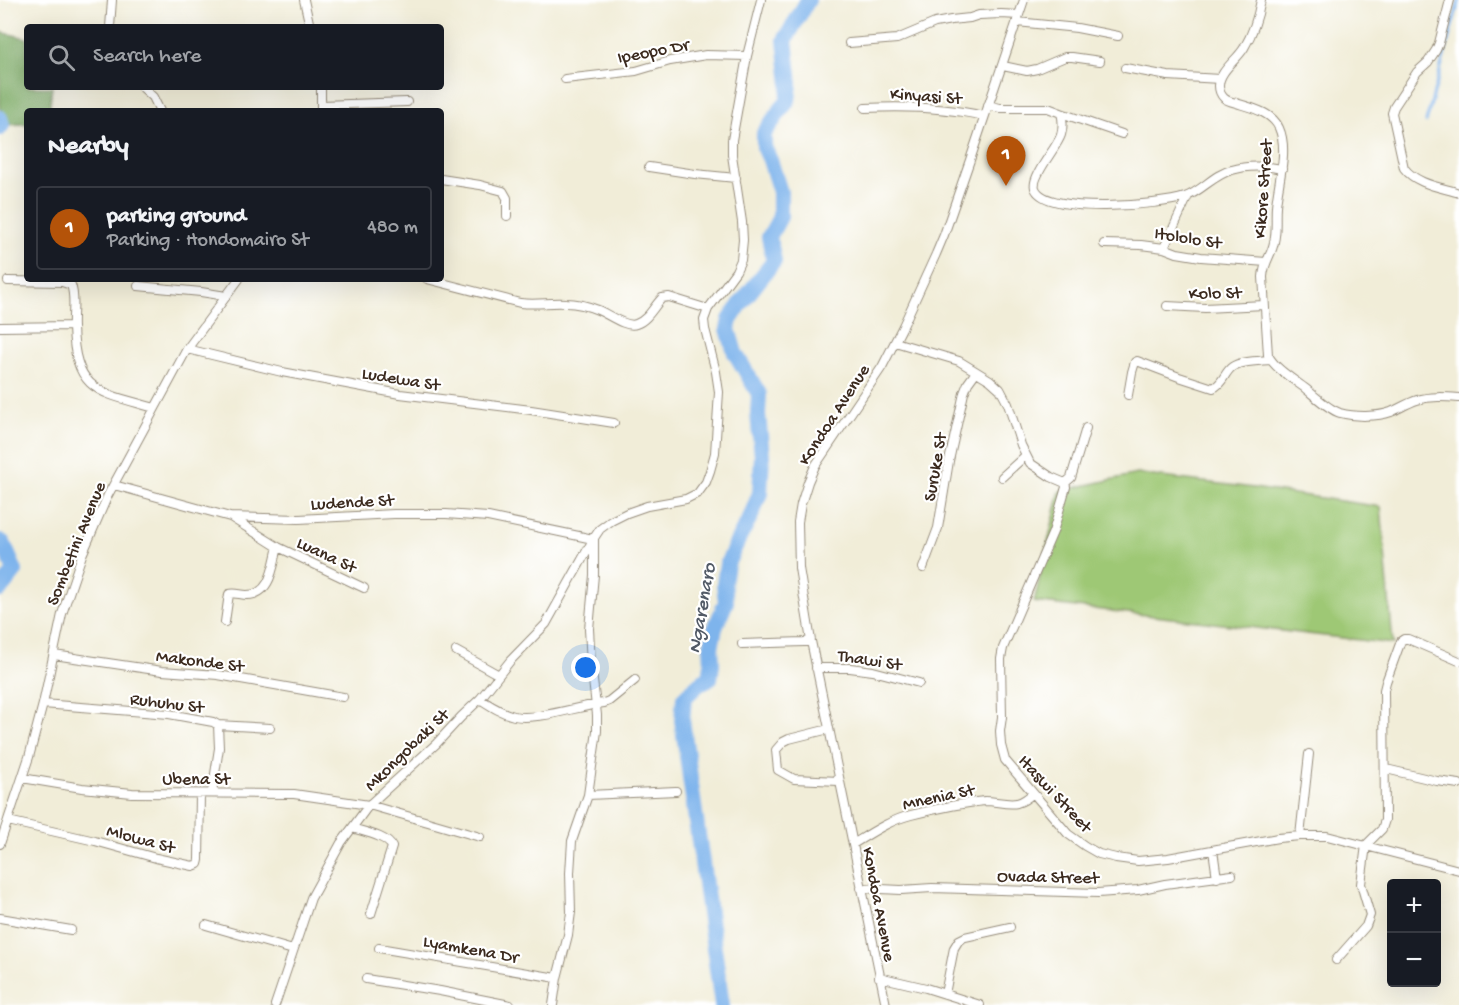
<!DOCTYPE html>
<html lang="en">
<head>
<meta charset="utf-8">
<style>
  :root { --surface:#171b24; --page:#20242c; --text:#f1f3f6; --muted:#9ea1a6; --line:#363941; --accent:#b45309 }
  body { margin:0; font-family:"Gochi Hand",sans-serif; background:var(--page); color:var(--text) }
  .controls { position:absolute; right:18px; bottom:18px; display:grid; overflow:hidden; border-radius:6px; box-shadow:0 6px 24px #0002 }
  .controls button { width:54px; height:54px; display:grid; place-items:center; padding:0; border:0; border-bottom:2px solid var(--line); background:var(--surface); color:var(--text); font:30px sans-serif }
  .you { position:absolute; left:586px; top:668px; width:21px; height:21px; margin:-15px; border:4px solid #fff; border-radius:50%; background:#1a73e8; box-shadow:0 0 0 9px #1a73e833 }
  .badge { display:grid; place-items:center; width:39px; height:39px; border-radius:50%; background:var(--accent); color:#fff; font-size:20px; font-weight:700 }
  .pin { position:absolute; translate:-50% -50px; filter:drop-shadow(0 2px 3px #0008) }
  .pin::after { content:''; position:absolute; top:32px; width:21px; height:18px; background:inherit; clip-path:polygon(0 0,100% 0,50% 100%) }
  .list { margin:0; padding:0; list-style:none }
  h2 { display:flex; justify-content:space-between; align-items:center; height:78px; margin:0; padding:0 24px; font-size:26px }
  h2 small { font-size:20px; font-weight:400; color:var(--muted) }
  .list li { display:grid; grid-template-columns:39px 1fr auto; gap:18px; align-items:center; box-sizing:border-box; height:84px; margin:0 12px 12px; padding:0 12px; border:2px solid var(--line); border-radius:6px }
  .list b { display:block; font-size:22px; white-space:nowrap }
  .list p { margin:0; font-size:20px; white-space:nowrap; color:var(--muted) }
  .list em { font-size:20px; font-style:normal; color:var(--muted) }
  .icon { flex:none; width:33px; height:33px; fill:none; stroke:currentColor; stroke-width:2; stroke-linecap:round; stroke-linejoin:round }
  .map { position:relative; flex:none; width:1459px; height:1005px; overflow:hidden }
  .search { position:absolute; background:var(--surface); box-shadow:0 6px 24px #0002; left:24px; top:24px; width:420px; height:66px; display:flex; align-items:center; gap:15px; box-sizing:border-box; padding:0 21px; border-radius:6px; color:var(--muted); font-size:22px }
  .panel { position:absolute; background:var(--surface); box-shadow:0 6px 24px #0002; left:24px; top:108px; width:420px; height:174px; border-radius:6px }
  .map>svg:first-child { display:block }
  .green { fill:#9ec874; stroke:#6c7949; stroke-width:1.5 }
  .forest { fill:#7eac66; stroke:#5c6b42; stroke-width:1.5 }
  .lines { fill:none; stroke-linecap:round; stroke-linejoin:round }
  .stream { stroke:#7eb4ec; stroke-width:3 }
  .river { stroke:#7eb4ec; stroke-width:16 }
  .street-casing { stroke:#968c7b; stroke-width:10 }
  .street { stroke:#fff; stroke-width:8 }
  .labels { text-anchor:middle; stroke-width:4.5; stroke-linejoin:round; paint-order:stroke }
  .street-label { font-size:18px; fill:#3b2a1e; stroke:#fff }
  .water-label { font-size:20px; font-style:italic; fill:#525a66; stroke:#fff }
</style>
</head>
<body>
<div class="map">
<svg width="1459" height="1005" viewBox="0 0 1459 1005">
  <rect width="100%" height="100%" fill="#fff"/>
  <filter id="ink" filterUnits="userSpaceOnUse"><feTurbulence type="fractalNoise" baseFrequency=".0167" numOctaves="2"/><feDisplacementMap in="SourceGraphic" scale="12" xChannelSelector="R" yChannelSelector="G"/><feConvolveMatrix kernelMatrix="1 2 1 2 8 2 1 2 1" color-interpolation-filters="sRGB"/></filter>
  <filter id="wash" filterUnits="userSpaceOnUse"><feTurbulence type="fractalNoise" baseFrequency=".008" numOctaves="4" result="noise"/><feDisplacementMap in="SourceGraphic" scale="24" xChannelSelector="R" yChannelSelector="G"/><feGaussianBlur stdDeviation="1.35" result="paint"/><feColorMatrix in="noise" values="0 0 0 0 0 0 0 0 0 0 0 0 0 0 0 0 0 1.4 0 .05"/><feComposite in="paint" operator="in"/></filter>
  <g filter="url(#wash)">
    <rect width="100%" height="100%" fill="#f1edd8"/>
    <path class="green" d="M1137,474L1254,488L1381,507L1393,644L1034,602L1060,491Z"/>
    <path class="forest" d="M0,32L27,38V87H52L49,111H27V124L0,125Z"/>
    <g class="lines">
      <path class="stream" d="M1426,122L1459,1"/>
      <path class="river" d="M0,118L2,125L0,128
        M0,541L3,543L15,571L0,590
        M722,1005L682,720L684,698L699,684L710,678L712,664L711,647L715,628L726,602L724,584L727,564L739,538L751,516L760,493L762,456L758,414L759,394L735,353L728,329L730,320L742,302L774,261L769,237L780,217V192L770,160L764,147V133L788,100L790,84L785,40L808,0"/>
    </g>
  </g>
  <g filter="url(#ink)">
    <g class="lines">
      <defs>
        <path id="street" d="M304,0L310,27
          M1261,0C1258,17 1253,33 1244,48C1237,60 1219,71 1219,86C1219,90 1221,95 1224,98C1227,101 1232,102 1236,103C1252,108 1272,112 1279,128C1289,150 1278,182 1276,206C1275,218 1277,231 1274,242C1272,255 1264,261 1263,277L1268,355C1275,369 1293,379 1306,389C1316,397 1328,409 1340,413C1355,417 1377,417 1391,412C1400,408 1408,403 1417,400C1431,396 1445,397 1459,398
          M1450,0L1439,43L1436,50L1428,62L1417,72L1394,107L1392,113L1404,168C1416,184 1440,187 1459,193
          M1017,22L1077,28L1118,36
          M110,27L112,0
          M849,43L897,39L935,23L951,20L970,18L979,15L1001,14L1019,15
          M1003,66L1027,71L1037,69L1065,57H1072L1100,61
          M1125,68L1168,76L1220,79
          M565,79L636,71L670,61L706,55L747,56
          M142,87L153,97L160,111
          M321,87V111
          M321,105L407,102
          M988,105L1000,108H1048L1061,113C1063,120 1063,128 1061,135C1057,148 1031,176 1035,188C1045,216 1162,205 1185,197C1202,191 1214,174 1232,170C1247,165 1266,166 1282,169
          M865,108C906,106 945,107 984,116
          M1061,113L1122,134
          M649,167L695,174L736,178
          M441,179L480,185L503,191L507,198V216
          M1104,244L1141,245L1164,248L1177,253L1201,257L1266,262
          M1164,248L1188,196
          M427,279L520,303C536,305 550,302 566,303C577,303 588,306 598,310C608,314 626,328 636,324C648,320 654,306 662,298L669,297L708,309
          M8,281L62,282L71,285C76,297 72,314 73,327C75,393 100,392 155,408
          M138,286L201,292L226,296
          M1167,306L1205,308L1264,305
          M0,327L73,326
          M895,342L959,361L990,380L1000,389L1008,404L1021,445L1030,463L1051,477L1065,483L1066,487L1053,532L1003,648L1001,659L1002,717L1000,731L1001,745L1005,760L1068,834L1085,846L1099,854L1116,858L1138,861L1168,858L1278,838L1300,836H1327L1459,870
          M187,349L282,372L400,394L531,410L614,423
          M1128,395L1132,372L1135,362L1137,361L1179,377L1213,388C1223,384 1224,373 1232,367C1240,361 1260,361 1270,360
          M1002,477L1025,456
          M1065,483L1071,478L1086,428
          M114,485L230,517L299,519L394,514H446L488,517L593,539
          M232,518L278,547L364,588
          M923,568L938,528L949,461L964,393L968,383L976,372
          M225,622L229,594C236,592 240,595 247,595C272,595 273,564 278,547
          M742,644L804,642L811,641
          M456,651L499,675
          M54,655L162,671L218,675L343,697
          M816,668H850L873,671L919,683
          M480,699C491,706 501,713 514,716C537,721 579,706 604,703L609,701L635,680
          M43,704L169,714L213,722L218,725L219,748L212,793
          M218,725L270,728
          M829,729L789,739L783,742L776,750L778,770L794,779L839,781
          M1386,769L1437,781L1459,784
          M22,778L82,788L132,793L294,794L335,800L369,805L480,837
          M588,795L676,791
          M8,821L95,841L156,858L193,866L198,864L199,860L200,794
          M352,828C364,832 387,836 392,847L371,914
          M1300,836L1309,754
          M0,844L29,757L43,704L62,614L82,555L108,495L187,349L239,279
          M853,844C871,833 890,820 911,815C935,809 960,803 985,801C996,801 1007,805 1017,803C1024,801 1028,798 1033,793
          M1213,850L1217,878
          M861,888L901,890L932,888L1098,893L1138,890L1165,884L1232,875
          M0,918L71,930
          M206,925L293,950
          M379,948L557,978
          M1336,960L1366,926L1370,915L1361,884L1366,845L1382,829L1385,820L1384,690L1386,682L1401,641L1404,639H1408L1459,661
          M879,977L926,988L980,1005
          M366,979L440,991L510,1005
          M945,994L954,948L959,940L965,937L1010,927
          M275,1005L311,898L341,843L369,805L436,744L461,717L480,699L510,661L546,624L594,538
          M553,1005L557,978L568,935L571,912L570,873L572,841L588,795L597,731V715L591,663L589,629L594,575V538L600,529L611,521L627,513L647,506L686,499L698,493L706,482L710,471L715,453L719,392L716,372L705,329L704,320L708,309L736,271L741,260L743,240L742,222L732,155V140L747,56L761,0
          M886,1005L811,641L799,568L798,522L801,504L808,482L815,466L882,367L903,326L936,254L944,235L970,160L1024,0"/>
      </defs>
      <use href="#street" class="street-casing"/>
      <use href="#street" class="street"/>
    </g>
  </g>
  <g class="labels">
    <g class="street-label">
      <text transform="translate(653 50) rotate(-11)" y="6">Ipeopo Dr</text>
      <text transform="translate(926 95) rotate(4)" y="6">Kinyasi St</text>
      <text transform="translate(1262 189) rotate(-86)" y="6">Kikore Street</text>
      <text transform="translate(1188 237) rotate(9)" y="6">Itololo St</text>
      <text transform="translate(1215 292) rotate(-1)" y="6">Kolo St</text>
      <text transform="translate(401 378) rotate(9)" y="6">Ludewa St</text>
      <text transform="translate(833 414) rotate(-57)" y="6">Kondoa Avenue</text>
      <text transform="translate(934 467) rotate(-80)" y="6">Suruke St</text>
      <text transform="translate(352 501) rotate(-3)" y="6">Ludende St</text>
      <text transform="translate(75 543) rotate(-68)" y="6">Sombetini Avenue</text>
      <text transform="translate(327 554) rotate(25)" y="6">Luana St</text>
      <text transform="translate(870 659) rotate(9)" y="6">Thawi St</text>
      <text transform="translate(200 660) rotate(7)" y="6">Makonde St</text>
      <text transform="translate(167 702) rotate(7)" y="6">Ruhuhu St</text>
      <text transform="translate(406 749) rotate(-44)" y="6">Mkongobaki St</text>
      <text x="196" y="784">Ubena St</text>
      <text transform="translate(1056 793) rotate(47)" y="6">Itaswi Street</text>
      <text transform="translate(938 796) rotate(-12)" y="6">Mnenia St</text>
      <text transform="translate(141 838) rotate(15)" y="6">Mlowa St</text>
      <text transform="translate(1048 876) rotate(1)" y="6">Ovada Street</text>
      <text transform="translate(880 904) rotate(79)" y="6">Kondoa Avenue</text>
      <text transform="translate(471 948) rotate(10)" y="6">Lyamkena Dr</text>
    </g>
    <g class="water-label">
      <text transform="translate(700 608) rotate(-80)" y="7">Ngarenaro</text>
    </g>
  </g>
</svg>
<div class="controls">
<button>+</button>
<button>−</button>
</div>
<div class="you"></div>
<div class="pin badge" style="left:1006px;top:186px">1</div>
<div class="search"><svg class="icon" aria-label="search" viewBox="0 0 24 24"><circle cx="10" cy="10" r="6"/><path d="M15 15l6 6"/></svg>Search here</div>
<section class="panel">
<h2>Nearby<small></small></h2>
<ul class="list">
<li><span class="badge">1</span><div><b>parking ground</b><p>Parking · Hondomairo St</p></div><em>480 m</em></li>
</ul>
</section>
</div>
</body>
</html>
